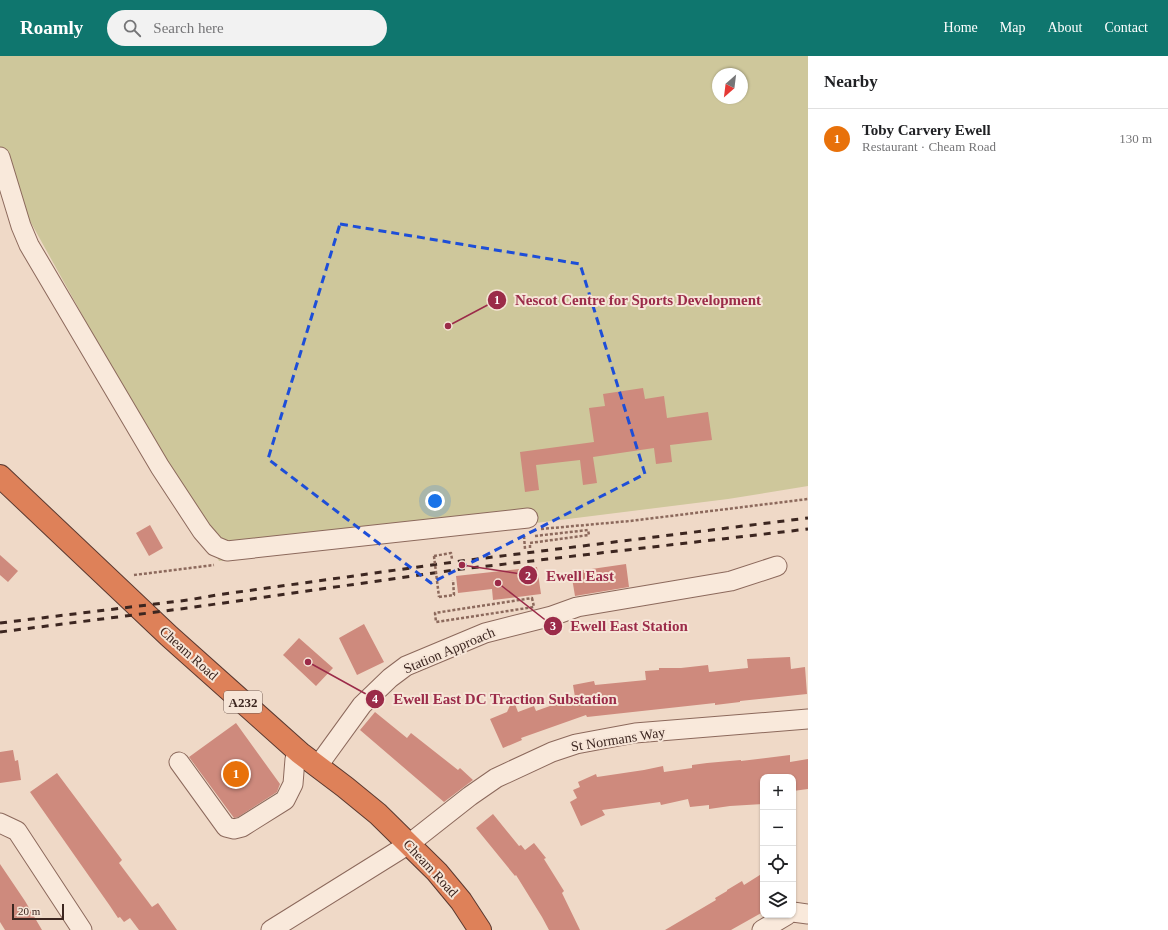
<!DOCTYPE html>
<html lang="en">
<head>
<meta charset="utf-8">
<style>
  :root { --surface:#fff; --page:#f2f2f2; --text:#202124; --muted:#757577; --line:#e0e0e0; --accent:#0f766e }
  body { margin:0; font-family:"Times New Roman",serif; background:var(--page); color:var(--text) }
  .controls { position:absolute; right:12px; bottom:12px; display:grid; overflow:hidden; border-radius:8px; box-shadow:0 1px 3px #0004 }
  .controls button { width:36px; height:36px; display:grid; place-items:center; padding:0; border:0; border-bottom:1px solid var(--line); background:var(--surface); color:var(--text); font:20px sans-serif }
  .compass { position:absolute; left:712px; top:12px; width:36px; height:36px; border-radius:50%; background:var(--surface); box-shadow:0 1px 3px #0004; rotate:208deg }
  .scale { position:absolute; left:12px; bottom:10px; width:52px; box-sizing:border-box; padding-left:4px; border:2px solid #3c2620; border-top:0; font-size:11px; line-height:14px; white-space:nowrap; color:#3c2620; -webkit-text-stroke:3px #f6e5d7; paint-order:stroke }
  .you { position:absolute; left:435px; top:445px; width:14px; height:14px; margin:-10px; border:3px solid #fff; border-radius:50%; background:#1a73e8; box-shadow:0 0 0 6px #1a73e833 }
  .badge { display:grid; place-items:center; width:26px; height:26px; border-radius:50%; background:var(--accent); color:#fff; font-size:13px; font-weight:700 }
  .pin { position:absolute; translate:-50% -50%; border:2px solid #fff; box-shadow:0 1px 4px #0006 }
  .list { margin:0; padding:0; list-style:none }
  h2 { display:flex; justify-content:space-between; align-items:center; height:52px; margin:0; padding:0 16px; font-size:17px }
  h2 small { font-size:13px; font-weight:400; color:var(--muted) }
  .list li { display:grid; grid-template-columns:26px 1fr auto; gap:12px; align-items:center; box-sizing:border-box; height:60px; padding:0 16px; border-top:1px solid var(--line) }
  .list b { display:block; font-size:15px; white-space:nowrap }
  .list p { margin:0; font-size:13px; white-space:nowrap; color:var(--muted) }
  .list em { font-size:13px; font-style:normal; color:var(--muted) }
  .icon { flex:none; width:22px; height:22px; fill:none; stroke:currentColor; stroke-width:2; stroke-linecap:round; stroke-linejoin:round }
  .map { position:relative; flex:none; width:808px; height:874px; overflow:hidden }
  header { display:flex; align-items:center; gap:24px; box-sizing:border-box; height:56px; padding:0 20px; background:var(--accent); color:#fff }
  header strong { font-size:19px }
  nav { display:flex; gap:22px; margin-inline-start:auto; font-size:14px }
  .search { width:280px; height:36px; background:var(--page); display:flex; align-items:center; gap:10px; box-sizing:border-box; padding:0 14px; border-radius:22px; color:var(--muted); font-size:15px }
  main { display:flex }
  aside { flex:1; background:var(--surface) }
  .map>svg:first-child { display:block }
  .green { fill:#cec79b; fill-rule:evenodd }
  .building { fill:#ce8a7d }
  .lines { fill:none; stroke-linecap:round; stroke-linejoin:round }
  .minor-casing { stroke:#8c695c; stroke-width:21 }
  .highway-casing { stroke:#5a3930; stroke-width:24 }
  .path { stroke:#8c695c; stroke-width:2.5; stroke-dasharray:3 2; stroke-linecap:butt }
  .minor { stroke:#f9e9db; stroke-width:19 }
  .highway { stroke:#de8159; stroke-width:22 }
  .rail { stroke:#3c2620; stroke-width:3; stroke-dasharray:7 7; stroke-linecap:butt }
  .path-bridge { stroke:#8c695c; stroke-width:2.5; stroke-dasharray:3 2; stroke-linecap:butt }
  .marked { fill:none; stroke:#1d4ed8; stroke-width:3; stroke-dasharray:8 5; stroke-linejoin:round }
  .labels { text-anchor:middle; stroke-width:4; stroke-linejoin:round; paint-order:stroke }
  .shield { fill:#f6e5d7; stroke:#745f57; stroke-width:1 }
  .shield-label { font-size:13px; font-weight:bold; fill:#3c2620 }
  .street-label { font-size:14px; fill:#3c2620; stroke:#f6e5d7 }
  .leader { fill:none; stroke:#9b2b49; stroke-width:1.5 }
  .callout-dot { fill:#9b2b49; stroke:#f6e5d7; stroke-width:1.5 }
  .mark-label { font-size:12px; text-anchor:middle; font-weight:bold; fill:#fff }
  .callout-label { font-size:15px; text-anchor:middle; font-weight:bold; fill:#9b2b49; stroke:#f6e5d7; stroke-width:4; stroke-linejoin:round; paint-order:stroke }
</style>
</head>
<body>
<header>
<strong>Roamly</strong>
<div class="search"><svg class="icon" aria-label="search" viewBox="0 0 24 24"><circle cx="10" cy="10" r="6"/><path d="M15 15l6 6"/></svg>Search here</div>
<nav><a>Home</a><a>Map</a><a>About</a><a>Contact</a></nav>
</header>
<main>
<div class="map">
<svg width="808" height="874" viewBox="0 0 808 874">
  <rect width="100%" height="100%" fill="#efd9c7"/>
  <path class="green" d="M0,0H808V430L728,443L528,468L431,482L219,505L0,111ZM718,18H742V42H718Z"/>
  <path class="building" d="M643,332L645,343L664,340L667,362L708,356L712,384L670,389L672,406L656,408L654,392L593,401L597,427L583,429L580,404L536,409L539,434L525,436L520,396L594,386L589,352L605,350L603,338Z
    M150,469L163,492L149,500L136,477Z
    M0,499L18,515L8,526L0,519Z
    M626,508L629,531L575,540L571,516Z
    M537,511L541,538L493,544L492,533L458,537L456,520Z
    M364,568L384,606L357,619L339,582Z
    M299,582L333,612L316,630L283,599Z
    M790,601L791,613L805,611L807,638L740,645V646L715,649V647L587,661L586,659L521,682L522,684L503,692L490,663L507,656L513,643L518,656L534,650L536,655L575,641L573,629L594,625L595,629L646,624L645,615L659,614V612H681L708,609L709,616L748,612L747,603Z
    M375,656L407,682L411,677L458,714L460,712L473,724L444,746L360,674Z
    M236,667L280,728L277,736L238,761L234,762L189,701Z
    M13,694L15,705L18,704L21,724L0,727V696Z
    M790,699V706L808,703V733L793,735V721H763V748L730,750L709,753V749L690,751L688,743L661,749L660,746L602,754L605,759L581,770L570,746L577,742L573,734L580,731L578,726L596,718L597,721L644,714L663,710L664,716L692,712V709L707,707L741,704V705Z
    M57,717L122,804L119,807L152,851L158,847L177,874H139L130,862L124,866L120,861L118,862L110,850L30,736Z
    M493,758L519,790L521,789L525,794L534,787L546,802L544,803L564,835L562,837L580,874H549L542,861L516,819L515,820L476,772Z
    M0,808L25,845L42,874H5L0,866Z
    M763,817V856L731,874H665L716,844L715,842L727,835V834L742,825L744,829Z"/>
  <g class="lines">
    <defs>
      <path id="minor" d="M0,101L21,170L29,189L160,411L202,475L215,490L227,495L528,462
        M179,706L226,771L234,773L242,771L285,744L293,728L295,703L300,697
        M317,711L362,649L390,622L406,610L485,577L552,560L577,551L731,525L777,510
        M0,767L17,775L82,874
        M793,856L808,858
        M271,874L409,788L470,740L496,722L552,696L576,688L635,677L808,663
        M762,874L787,859"/>
      <path id="highway" d="M0,420L169,580L300,697L345,731L378,758L437,816L461,845L480,874"/>
    </defs>
    <use href="#minor" class="minor-casing"/>
    <use href="#highway" class="highway-casing"/>
    <path class="path" d="M541,473L630,465L808,443
      M524,480L525,493
      M530,492V487L589,479L588,474L535,480
      M434,500L451,497L452,503
      M134,519L214,509
      M439,541L454,539L453,524
      M532,542L534,551L436,566L435,557Z"/>
    <use href="#minor" class="minor"/>
    <use href="#highway" class="highway"/>
    <path class="rail" d="M0,567L188,544L217,539L461,505L808,462
      M0,576L188,552L462,513L808,473"/>
    <path class="path-bridge" d="M434,500L439,541"/>
  </g>
  <path class="marked" d="M340,168L580,208L645,418L431,527L268,403Z"/>
  <g class="labels">
    <rect class="shield" x="224" y="635" width="38" height="22" rx="3"/>
    <g class="shield-label">
      <text x="243" y="651">A232</text>
    </g>
    <g class="street-label">
      <text transform="translate(449 594) rotate(-23)" y="5">Station Approach</text>
      <text transform="translate(189 597) rotate(42)" y="5">Cheam Road</text>
      <text transform="translate(618 683) rotate(-9)" y="5">St Normans Way</text>
      <text transform="translate(431 812) rotate(47)" y="5">Cheam Road</text>
    </g>
  </g>
  <path class="leader" d="M448 270L497 244M462 509L528 519M498 527L553 570M308 606L375 643"/>
  <g class="callout-dot">
    <circle cx="448" cy="270" r="4"/>
    <circle cx="462" cy="509" r="4"/>
    <circle cx="498" cy="527" r="4"/>
    <circle cx="308" cy="606" r="4"/>
    <circle cx="497" cy="244" r="10"/>
    <circle cx="528" cy="519" r="10"/>
    <circle cx="553" cy="570" r="10"/>
    <circle cx="375" cy="643" r="10"/>
  </g>
  <g class="mark-label">
    <text x="497" y="248">1</text>
    <text x="528" y="524">2</text>
    <text x="553" y="574">3</text>
    <text x="375" y="647">4</text>
  </g>
  <g class="callout-label">
    <text x="638" y="249">Nescot Centre for Sports Development</text>
    <text x="580" y="525">Ewell East</text>
    <text x="629" y="575">Ewell East Station</text>
    <text x="505" y="648">Ewell East DC Traction Substation</text>
  </g>
</svg>
<div class="controls">
<button>+</button>
<button>−</button>
<button><svg class="icon" aria-label="locate" viewBox="0 0 24 24"><circle cx="12" cy="12" r="6"/><path d="M12 2v4M12 18v4M2 12h4M18 12h4"/></svg></button>
<button><svg class="icon" aria-label="layers" viewBox="0 0 24 24"><path d="M12 4l9 5-9 5-9-5zM3 14l9 5 9-5"/></svg></button>
</div>
<svg class="compass" viewBox="-18 -18 36 36"><path d="M0-13l5 13h-10z" fill="#e53935"/><path d="M0 13l5-13h-10z" fill="#757577"/></svg>
<div class="scale">20 m</div>
<div class="you"></div>
<div class="pin badge" style="left:236px;top:718px;background:#e8710a">1</div>
</div>
<aside>
<h2>Nearby<small></small></h2>
<ul class="list">
<li><span class="badge" style="background:#e8710a">1</span><div><b>Toby Carvery Ewell</b><p>Restaurant · Cheam Road</p></div><em>130 m</em></li>
</ul>
</aside>
</main>
</body>
</html>
